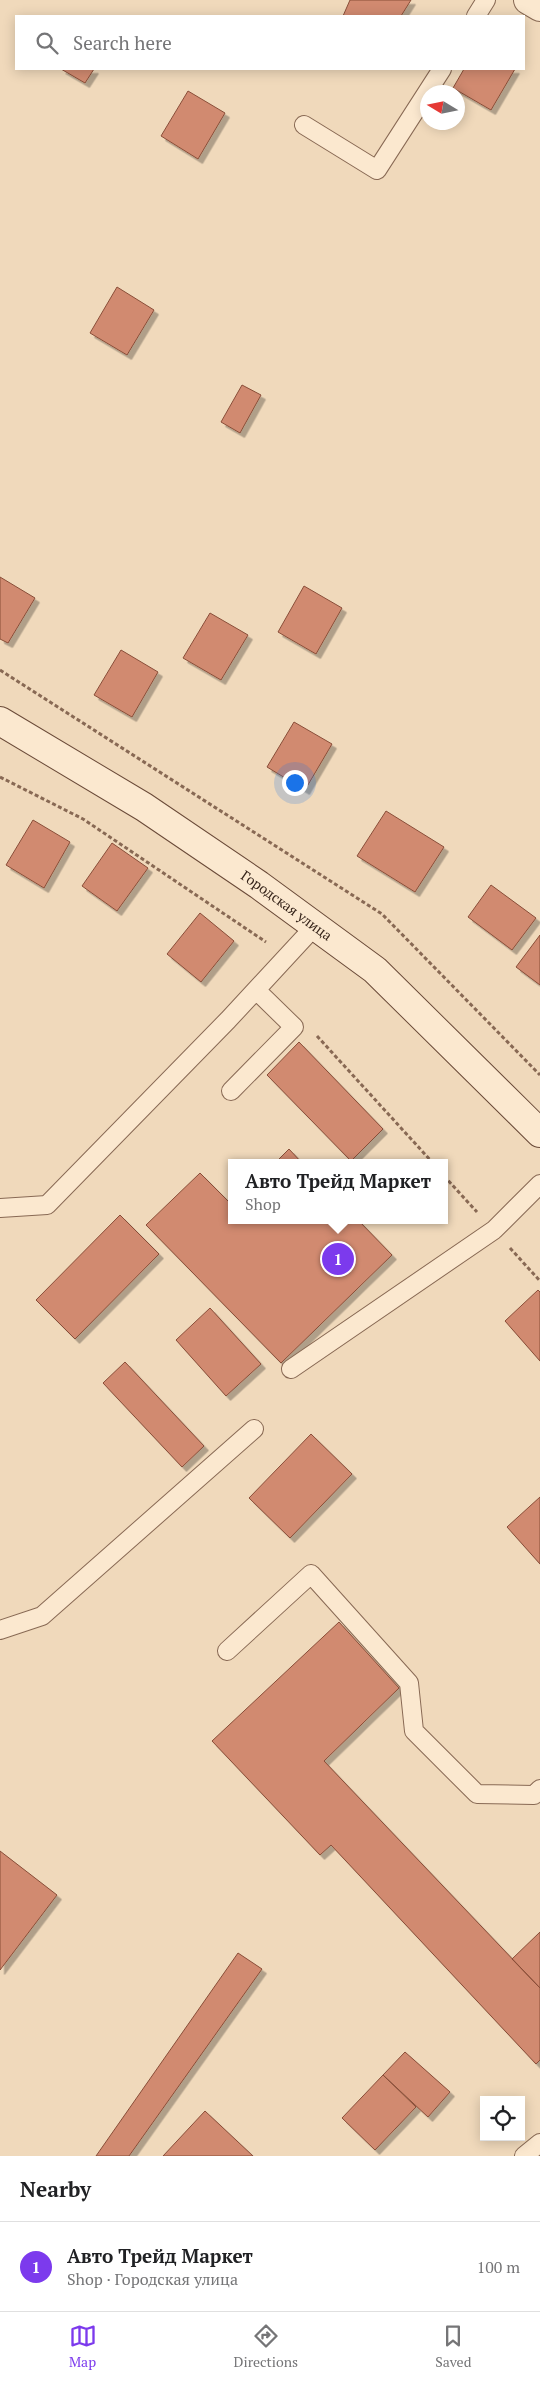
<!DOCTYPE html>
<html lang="en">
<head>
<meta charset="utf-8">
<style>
  :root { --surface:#fff; --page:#f6f6f6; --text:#202124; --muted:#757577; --line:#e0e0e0; --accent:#7c3aed }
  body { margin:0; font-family:"PT Serif",serif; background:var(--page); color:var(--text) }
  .controls { position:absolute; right:15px; bottom:15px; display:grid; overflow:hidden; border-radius:0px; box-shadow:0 2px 12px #0003 }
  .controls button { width:45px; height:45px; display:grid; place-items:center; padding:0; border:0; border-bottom:1px solid var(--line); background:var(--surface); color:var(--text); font:25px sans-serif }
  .compass { position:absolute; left:420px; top:85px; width:45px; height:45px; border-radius:50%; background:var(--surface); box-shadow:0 2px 12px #0003; rotate:280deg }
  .you { position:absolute; left:294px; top:782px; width:18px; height:18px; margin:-12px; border:4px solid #fff; border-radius:50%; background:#1a73e8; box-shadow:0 0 0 8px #1a73e833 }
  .badge { display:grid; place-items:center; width:32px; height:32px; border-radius:50%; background:var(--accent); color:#fff; font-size:16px; font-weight:700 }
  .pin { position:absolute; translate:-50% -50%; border:2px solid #fff; box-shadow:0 1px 5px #0006 }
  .popup { position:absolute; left:228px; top:1159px; width:220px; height:65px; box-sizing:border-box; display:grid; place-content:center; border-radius:0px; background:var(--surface); filter:drop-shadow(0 1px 4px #0005); font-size:16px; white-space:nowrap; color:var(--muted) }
  .popup b { font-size:19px; color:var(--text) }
  .popup::after { content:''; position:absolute; left:50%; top:100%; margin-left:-10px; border:10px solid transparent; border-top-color:var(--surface) }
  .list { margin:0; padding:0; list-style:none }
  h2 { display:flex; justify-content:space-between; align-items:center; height:65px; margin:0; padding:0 20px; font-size:21px }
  h2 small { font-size:16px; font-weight:400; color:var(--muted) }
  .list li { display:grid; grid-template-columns:32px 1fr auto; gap:15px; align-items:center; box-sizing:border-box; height:90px; padding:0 20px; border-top:1px solid var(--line) }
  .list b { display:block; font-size:19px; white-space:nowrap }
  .list p { margin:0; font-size:16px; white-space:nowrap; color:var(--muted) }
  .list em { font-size:16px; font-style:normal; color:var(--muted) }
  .icon { flex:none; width:28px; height:28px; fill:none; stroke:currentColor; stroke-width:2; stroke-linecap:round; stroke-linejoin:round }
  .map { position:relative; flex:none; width:540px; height:2156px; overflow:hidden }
  .search { position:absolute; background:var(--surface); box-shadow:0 2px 12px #0003; left:15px; right:15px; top:15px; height:55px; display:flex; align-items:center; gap:12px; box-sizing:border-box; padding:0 18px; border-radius:0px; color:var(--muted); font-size:19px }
  .sheet { height:155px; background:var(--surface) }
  nav { display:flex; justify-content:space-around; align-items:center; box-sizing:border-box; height:70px; border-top:1px solid var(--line); background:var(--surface); font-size:14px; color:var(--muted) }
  nav a { display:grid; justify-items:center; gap:2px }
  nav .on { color:var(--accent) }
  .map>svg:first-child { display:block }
  .building { fill:#d18a6f; stroke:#894e39; filter:url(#shadow) }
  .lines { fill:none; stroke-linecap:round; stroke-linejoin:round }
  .service-casing { stroke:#886954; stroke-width:20 }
  .minor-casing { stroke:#886954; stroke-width:30 }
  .secondary-casing { stroke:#6a4a38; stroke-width:30 }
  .path { stroke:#886954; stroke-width:3; stroke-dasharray:4 2.5; stroke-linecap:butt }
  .service { stroke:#fbe8cf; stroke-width:18 }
  .minor { stroke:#fbe8cf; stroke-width:28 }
  .secondary { stroke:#fbe8cf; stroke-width:28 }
  .labels { text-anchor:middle; stroke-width:4; stroke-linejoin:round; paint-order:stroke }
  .street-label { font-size:14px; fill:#36241a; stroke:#f7e5cb }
</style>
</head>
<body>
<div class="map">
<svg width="540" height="2156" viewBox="0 0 540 2156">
  <defs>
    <filter id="shadow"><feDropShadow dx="4.5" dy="4.5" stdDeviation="0" flood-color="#0004"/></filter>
  </defs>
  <rect width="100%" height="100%" fill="#f0d9bb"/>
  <path class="building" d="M350,0H411L401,16H343Z
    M61,69H94L85,83Z
    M464,69H515L491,110L453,88Z
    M188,91L225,113L198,159L161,136Z
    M117,287L154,310L127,355L90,333Z
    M242,385L261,395L240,433L221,422Z
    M0,577L35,598L8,643L0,639Z
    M304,586L342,608L316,654L278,632Z
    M210,613L248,635L221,680L183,658Z
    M121,650L158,672L132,717L94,695Z
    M294,722L332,744L305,790L267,767Z
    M386,811L444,847L415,892L357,856Z
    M33,820L70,842L44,888L6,865Z
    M112,843L148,868L117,911L82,886Z
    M491,885L536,918L512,950L468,917Z
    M200,913L234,941L201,982L167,954Z
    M540,935V985L516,967Z
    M299,1042L383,1129L351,1161L267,1075Z
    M289,1149L302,1163H275Z
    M200,1173L232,1205V1220H358L392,1255L281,1363L146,1225Z
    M120,1215L159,1254L75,1339L36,1300Z
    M538,1290L540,1292V1361L505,1321Z
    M210,1308L261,1364L226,1396L176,1340Z
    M125,1362L204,1446L182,1467L103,1383Z
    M311,1434L352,1474L290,1538L249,1498Z
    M540,1497V1564L507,1527Z
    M339,1622L399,1688L324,1761L540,1988V2060L536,2064L331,1845L320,1855L212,1741Z
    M0,1851L57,1895L0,1970Z
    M540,1932V1988L512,1959Z
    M238,1953L262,1969L129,2156H96Z
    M405,2052L450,2092L428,2117L383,2075Z
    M383,2075L416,2107L375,2150L342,2118Z
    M205,2111L253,2156H163Z"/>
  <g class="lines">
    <defs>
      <path id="service" d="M476,16L486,0
        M304,125L377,170L442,69
        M231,1091L294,1027L256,990
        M0,1208L47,1205L228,1020L315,926
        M291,1369L494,1230L540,1184
        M0,1630L42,1616L254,1429
        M227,1651L311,1574L409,1683L414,1731L477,1794L534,1795L540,1789
        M524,2156L540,2143"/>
      <path id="minor" d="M528,0L540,7"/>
      <g id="secondary">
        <path id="s1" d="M0,721L144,807L259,885L375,970L540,1133"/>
      </g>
    </defs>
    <use href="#service" class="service-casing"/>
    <use href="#minor" class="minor-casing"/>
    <use href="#secondary" class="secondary-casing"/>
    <path class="path" d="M0,670L382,914L540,1075
      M0,777L83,819L266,942
      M317,1036L433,1163
      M444,1176L477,1212
      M510,1248L540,1281"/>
    <use href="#service" class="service"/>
    <use href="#minor" class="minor"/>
    <use href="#secondary" class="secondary"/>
  </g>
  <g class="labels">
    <g class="street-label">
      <text dy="5" stroke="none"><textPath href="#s1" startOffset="341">Городская улица</textPath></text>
    </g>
  </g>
</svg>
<div class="controls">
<button><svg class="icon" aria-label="locate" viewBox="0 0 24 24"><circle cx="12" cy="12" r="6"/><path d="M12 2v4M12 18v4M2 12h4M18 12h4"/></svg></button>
</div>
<svg class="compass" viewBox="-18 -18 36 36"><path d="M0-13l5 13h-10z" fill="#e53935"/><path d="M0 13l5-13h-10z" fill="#757577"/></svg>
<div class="you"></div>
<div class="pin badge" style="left:338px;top:1259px">1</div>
<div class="popup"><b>Авто Трейд Маркет</b>Shop</div>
<div class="search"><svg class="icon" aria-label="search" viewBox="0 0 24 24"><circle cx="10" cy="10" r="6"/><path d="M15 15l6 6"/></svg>Search here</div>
</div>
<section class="sheet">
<h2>Nearby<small></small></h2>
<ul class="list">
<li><span class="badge">1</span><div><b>Авто Трейд Маркет</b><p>Shop · Городская улица</p></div><em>100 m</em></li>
</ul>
</section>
<nav>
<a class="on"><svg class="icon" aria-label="map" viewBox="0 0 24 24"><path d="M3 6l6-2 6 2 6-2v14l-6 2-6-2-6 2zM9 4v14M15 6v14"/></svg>Map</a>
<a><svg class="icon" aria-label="directions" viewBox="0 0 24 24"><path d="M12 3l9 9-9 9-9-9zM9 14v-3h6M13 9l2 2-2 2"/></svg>Directions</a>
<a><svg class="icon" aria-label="saved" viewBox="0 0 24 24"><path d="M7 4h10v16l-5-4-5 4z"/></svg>Saved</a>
</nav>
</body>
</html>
